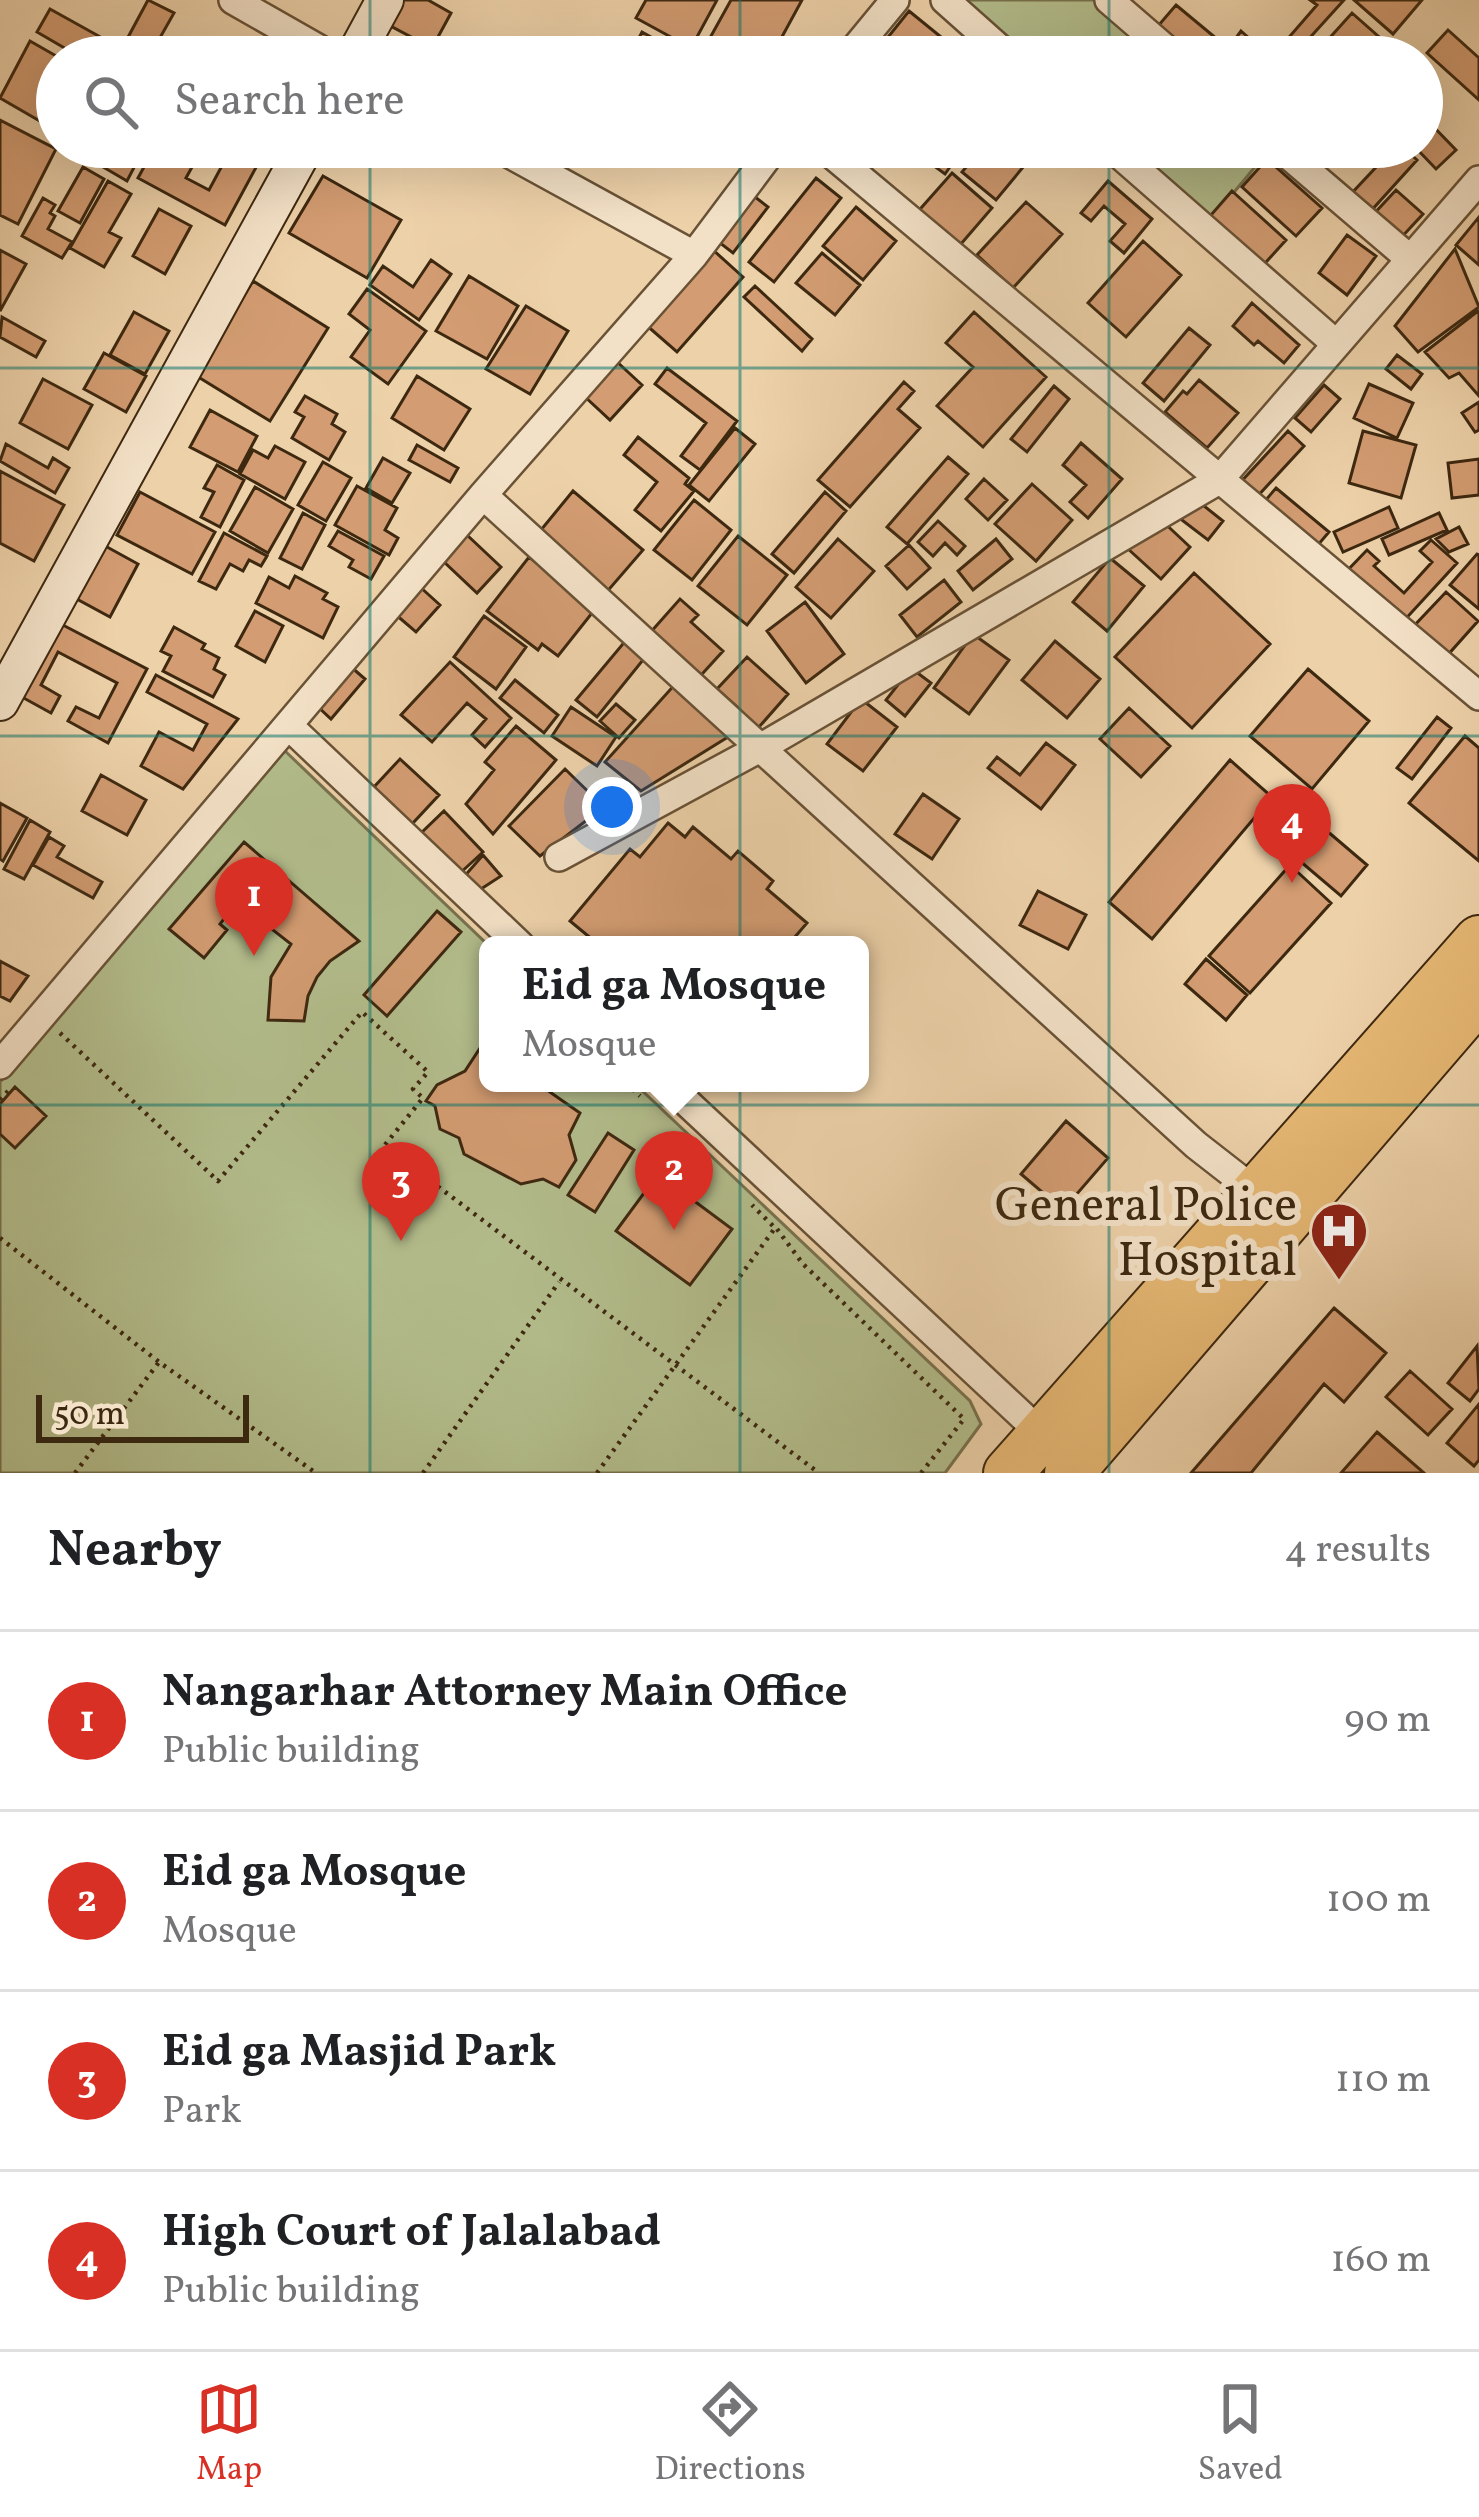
<!DOCTYPE html>
<html lang="en">
<head>
<meta charset="utf-8">
<style>
  :root { --surface:#fff; --page:#f2f2f2; --text:#202124; --muted:#757577; --line:#e0e0e0; --accent:#d93025 }
  body { margin:0; font-family:Vollkorn,serif; background:var(--page); color:var(--text) }
  .scale { position:absolute; left:36px; bottom:30px; width:213px; box-sizing:border-box; padding-left:12px; border:6px solid #3d2810; border-top:0; font-size:33px; line-height:42px; white-space:nowrap; color:#3d2810; -webkit-text-stroke:9px #f3e1c7; paint-order:stroke }
  .you { position:absolute; left:612px; top:807px; width:42px; height:42px; margin:-30px; border:9px solid #fff; border-radius:50%; background:#1a73e8; box-shadow:0 0 0 18px #1a73e833 }
  .badge { display:grid; place-items:center; width:78px; height:78px; border-radius:50%; background:var(--accent); color:#fff; font-size:39px; font-weight:700 }
  .pin { position:absolute; translate:-50% -99px; filter:drop-shadow(0 3px 6px #0008) }
  .pin::after { content:''; position:absolute; top:63px; width:42px; height:36px; background:inherit; clip-path:polygon(0 0,100% 0,50% 100%) }
  .popup { position:absolute; left:479px; top:936px; width:390px; height:156px; box-sizing:border-box; display:grid; place-content:center; border-radius:18px; background:var(--surface); filter:drop-shadow(0 3px 9px #0005); font-size:39px; white-space:nowrap; color:var(--muted) }
  .popup b { font-size:45px; color:var(--text) }
  .popup::after { content:''; position:absolute; left:50%; top:100%; margin-left:-24px; border:24px solid transparent; border-top-color:var(--surface) }
  .list { margin:0; padding:0; list-style:none }
  h2 { display:flex; justify-content:space-between; align-items:center; height:156px; margin:0; padding:0 48px; font-size:51px }
  h2 small { font-size:39px; font-weight:400; color:var(--muted) }
  .list li { display:grid; grid-template-columns:78px 1fr auto; gap:36px; align-items:center; box-sizing:border-box; height:180px; padding:0 48px; border-top:3px solid var(--line) }
  .list b { display:block; font-size:45px; white-space:nowrap }
  .list p { margin:0; font-size:39px; white-space:nowrap; color:var(--muted) }
  .list em { font-size:39px; font-style:normal; color:var(--muted) }
  .icon { flex:none; width:66px; height:66px; fill:none; stroke:currentColor; stroke-width:2; stroke-linecap:round; stroke-linejoin:round }
  .map { position:relative; flex:none; width:1479px; height:1473px; overflow:hidden }
  .search { position:absolute; background:var(--surface); box-shadow:0 12px 48px #0002; left:36px; right:36px; top:36px; height:132px; display:flex; align-items:center; gap:30px; box-sizing:border-box; padding:0 42px; border-radius:66px; color:var(--muted); font-size:45px }
  .sheet { height:876px; background:var(--surface) }
  nav { display:flex; justify-content:space-around; align-items:center; box-sizing:border-box; height:168px; border-top:3px solid var(--line); background:var(--surface); font-size:33px; color:var(--muted) }
  nav a { display:grid; justify-items:center; gap:6px }
  nav .on { color:var(--accent) }
  .map>svg:first-child { display:block }
  .green { fill:#b3bd8c; stroke:#78724e; stroke-width:3 }
  .building { fill:#d39c72; stroke:#3d2810; stroke-width:3 }
  .lines { fill:none; stroke-linecap:round; stroke-linejoin:round }
  .street-casing { stroke:#695236; stroke-width:32 }
  .secondary-casing { stroke:#3d2810; stroke-width:40 }
  .highway-casing { stroke:#3d2810; stroke-width:52 }
  .path { stroke:#3d2810; stroke-width:4.5; stroke-dasharray:3 6; stroke-linecap:butt }
  .street { stroke:#f3e1c7; stroke-width:27 }
  .secondary { stroke:#f3e1c7; stroke-width:36 }
  .highway { stroke:#e6b874; stroke-width:48 }
  .grid { fill:none; stroke:#0f766e; stroke-width:3; stroke-opacity:0.55 }
  .labels { text-anchor:middle; stroke-width:12; stroke-linejoin:round; paint-order:stroke }
  .poi-label { font-size:48px; fill:#3d2810; stroke:#f3e1c7; text-anchor:end }
</style>
</head>
<body>
<div class="map">
<svg width="1479" height="1473" viewBox="0 0 1479 1473">
  <rect width="100%" height="100%" fill="#edd1a9"/>
  <filter id="stains"><feTurbulence type="fractalNoise" baseFrequency=".00167" numOctaves="4"/><feColorMatrix values="0 0 0 0 .2 0 0 0 0 .09 0 0 0 0 .02 0 0 0 .5 -.17"/></filter>
  <radialGradient id="worn" r=".72"><stop offset=".6" stop-color="#630" stop-opacity="0"/><stop offset="1" stop-color="#630" stop-opacity=".3"/></radialGradient>
  <path class="green" d="M955,0H1097L1162,57H1021Z
    M1126,147H1265L1269,150L1211,220Z
    M284,750L488,945V1083H634L970,1401L981,1424L945,1473H0V1082Z"/>
  <path class="building" d="M148,0L174,13L157,43L147,38L141,49L126,41Z
    M397,0H428L451,13L432,48L385,23Z
    M646,0H717L691,48L636,18Z
    M731,0H802L771,57H708L701,54Z
    M1310,0H1344L1296,53L1284,43L1317,5Z
    M1354,0H1422L1393,34Z
    M1176,5L1217,39L1203,57H1195L1158,26Z
    M50,9L113,44L106,57H80L37,32Z
    M909,11L957,50L951,57H872Z
    M1352,13L1387,44L1376,57H1356L1364,48L1353,38L1335,57H1320L1316,53Z
    M1448,30L1479,58V100L1427,53Z
    M1241,31L1258,46L1248,57H1222Z
    M642,32L687,57H629Z
    M30,41L58,57L57,131L0,98Z
    M1426,119L1456,150L1436,169L1415,147H1422V123Z
    M0,120L56,149L18,224L0,215Z
    M69,147H123L140,156L127,181Z
    M137,147H203L186,178L209,190L232,147H267L225,225L138,178L150,156Z
    M580,147H607L600,160Z
    M908,147H964L945,174Z
    M983,147H1036L1038,149L996,200L962,172Z
    M1395,147H1403L1417,160L1369,213L1350,195Z
    M1267,159L1322,208L1296,236L1242,187Z
    M83,167L104,179L80,223L58,211Z
    M952,173L992,208L954,252L914,216Z
    M323,176L401,220L367,278L289,233Z
    M816,178L841,198L774,282L749,262Z
    M108,181L131,194L109,232L121,238L104,267L70,248Z
    M1108,181L1152,219L1124,253L1110,241L1125,224L1104,206L1091,221L1081,213Z
    M746,190L768,207L733,253L711,236Z
    M1396,190L1423,214L1398,241L1371,217Z
    M1232,191L1286,240L1258,271L1204,223Z
    M43,198L55,205L50,213L55,216L48,229L72,242L62,258L22,236Z
    M1026,202L1062,234L1013,288L977,255Z
    M856,207L896,241L863,280L823,246Z
    M159,209L191,226L165,274L133,256Z
    M1479,217V265L1456,245Z
    M1347,235L1376,256L1347,295L1319,273Z
    M1143,241L1181,275L1126,337L1088,303Z
    M712,249L743,277L677,352L645,324Z
    M1455,249L1479,307L1418,352L1395,326Z
    M0,250L26,264L0,311Z
    M822,253L860,285L835,315L796,283Z
    M431,260L451,274L419,320L370,285L383,266L413,287Z
    M469,276L518,306L487,359L436,331Z
    M253,281L328,328L270,421L195,375Z
    M755,286L812,339L802,351L744,297Z
    M367,289L426,331L388,384L351,357L370,330L349,314Z
    M1252,303L1299,345L1284,363L1258,341L1254,345L1233,326Z
    M526,306L568,331L530,394L486,369Z
    M1478,311L1479,312V396L1459,373L1449,378L1425,352Z
    M134,312L169,331L145,374L110,355Z
    M974,312L1046,377L983,447L937,406L973,367L946,343Z
    M2,317L45,341L36,357L0,337Z
    M1189,328L1210,345L1164,401L1143,383Z
    M104,353L146,376L126,412L84,389Z
    M1397,355L1422,374L1411,389L1386,369Z
    M615,360L642,385L610,420L583,395Z
    M667,368L737,421L700,470L681,456L706,423L655,384Z
    M417,376L470,409L444,450L392,418Z
    M43,379L92,405L68,449L20,423Z
    M1199,380L1238,413L1207,448L1165,412L1183,391L1187,394Z
    M904,382L914,391L898,409L920,428L850,507L818,480Z
    M1369,384L1413,403L1397,438L1354,418Z
    M1324,385L1340,399L1311,432L1295,418Z
    M1054,386L1069,399L1027,452L1011,439Z
    M305,396L337,414L332,424L345,432L329,460L292,438L304,417L295,412Z
    M1479,402V430L1475,432L1462,413Z
    M210,410L257,436L238,472L190,447Z
    M735,428L755,444L709,501L689,485Z
    M1288,431L1304,446L1254,500L1238,485Z
    M1363,431L1416,445L1401,498L1349,483Z
    M638,437L689,478L685,484L694,491L661,531L635,510L657,482L624,455Z
    M1081,443L1122,479L1088,518L1070,502L1086,485L1063,465Z
    M6,444L48,468L53,458L69,468L55,493L0,461Z
    M417,445L458,468L450,482L409,460Z
    M275,446L305,462L285,499L240,474L253,450L268,458Z
    M948,457L968,474L907,544L887,527Z
    M383,458L410,473L392,503L366,488Z
    M1479,459V495L1452,498L1448,463Z
    M323,462L351,478L326,521L298,505Z
    M217,465L244,480L220,527L201,517L214,492L204,488Z
    M0,471L64,505L34,561L0,543Z
    M984,479L1007,500L988,520L966,499Z
    M1032,484L1072,520L1036,561L995,524Z
    M357,486L397,508L385,530L398,538L389,555L335,525Z
    M255,487L293,509L268,553L230,531Z
    M1276,488L1329,532L1312,552L1259,508Z
    M573,491L643,550L605,594L536,536Z
    M140,492L215,532L192,574L117,535Z
    M825,492L846,511L794,573L772,554Z
    M1194,498L1223,521L1208,540L1178,517Z
    M694,500L731,530L692,580L654,550Z
    M1389,507L1398,528L1343,552L1334,532Z
    M303,513L325,525L302,569L280,558Z
    M1439,513L1447,530L1389,555L1382,539Z
    M1157,516L1190,547L1161,579L1127,548Z
    M938,521L965,546L957,555L945,543L933,556L918,542Z
    M1459,527L1468,544L1449,552L1436,539Z
    M338,531L384,556L371,579L349,567L353,560L329,546Z
    M224,533L267,556L261,566L249,560L243,571L230,564L216,589L199,581Z
    M467,535L501,567L477,593L443,561Z
    M738,536L787,575L747,625L698,586Z
    M838,539L874,571L831,618L796,587Z
    M996,539L1012,559L973,590L958,571Z
    M1431,540L1457,563L1400,625L1344,574L1367,550L1379,561L1374,566L1404,593L1432,562L1420,551Z
    M98,542L138,564L110,617L75,598Z
    M909,545L930,568L907,589L886,566Z
    M1477,554L1479,555V609L1450,585Z
    M529,557L596,608L558,656L542,644L538,650L487,611Z
    M1110,558L1144,586L1107,631L1073,602Z
    M1194,573L1270,644L1192,728L1115,657Z
    M295,576L327,593L323,599L338,607L323,638L256,603L269,577L289,588Z
    M944,580L961,602L917,637L900,615Z
    M419,586L440,605L416,632L395,614Z
    M1446,592L1478,621L1445,658L1412,628Z
    M680,599L698,615L691,622L723,651L693,684L649,634Z
    M805,602L844,654L806,683L767,631Z
    M255,611L283,626L265,662L236,646Z
    M484,616L526,647L496,689L454,657Z
    M59,623L147,669L108,743L68,721L76,707L99,718L117,683L58,652L41,685L60,696L51,713L20,696Z
    M174,627L205,644L202,649L219,658L214,669L225,675L213,697L163,671L171,656L161,651Z
    M973,634L1009,660L969,714L934,688Z
    M627,639L647,655L597,717L576,700Z
    M1055,641L1100,679L1067,718L1022,680Z
    M747,657L788,694L752,735L730,715L737,707L717,689Z
    M450,662L511,718L485,747L472,735L486,719L467,703L432,742L401,715Z
    M350,666L365,679L331,719L316,705Z
    M911,668L931,683L905,716L886,700Z
    M1308,669L1369,721L1312,789L1250,736Z
    M156,675L238,719L183,789L141,766L159,732L193,750L207,724L147,692Z
    M515,680L558,715L544,733L500,698Z
    M678,681L736,732L641,791L605,762Z
    M861,699L897,727L863,771L827,744Z
    M616,704L635,720L619,738L600,721Z
    M571,707L616,737L597,766L552,736Z
    M1129,708L1170,746L1141,777L1100,739Z
    M1437,717L1451,728L1412,779L1397,768Z
    M516,726L556,760L493,834L466,804L494,770L485,762Z
    M1465,736L1479,748V861L1409,803Z
    M1046,743L1075,765L1041,809L988,768L997,757L1020,775Z
    M400,759L439,795L412,824L374,787Z
    M1230,760L1272,797L1152,939L1109,902Z
    M565,769L604,807L540,856L509,826Z
    M101,775L146,800L127,835L82,811Z
    M923,794L959,819L932,859L895,834Z
    M0,803L27,818L3,861L0,859Z
    M444,811L483,852L458,875L419,835Z
    M30,820L50,832L24,879L4,869Z
    M668,823L685,837L693,827L731,859L738,851L773,881L767,889L807,923L788,945H599L570,921L630,849L640,857Z
    M1320,825L1367,865L1341,896L1294,856Z
    M49,837L64,846L57,857L102,882L93,898L33,865Z
    M244,842L359,941L330,961L317,977L308,996L304,1021L268,1020L271,977L291,944L237,902L220,924L227,930L204,958L169,929Z
    M483,855L501,876L478,891L462,879Z
    M1290,865L1331,903L1250,993L1209,956Z
    M1038,891L1086,915L1068,949L1020,925Z
    M437,911L461,932L387,1016L364,995Z
    M1206,959L1247,995L1226,1020L1185,984Z
    M0,961L28,976L10,1001L0,996Z
    M482,1045L488,1049V1083H537L580,1113L569,1135L576,1160L559,1187L543,1179L521,1184L464,1154L459,1138L440,1129L435,1106L426,1101L437,1085L465,1071Z
    M15,1087L46,1116L15,1148L0,1134V1104Z
    M1066,1121L1108,1158L1063,1210L1021,1174Z
    M608,1133L634,1150L595,1212L568,1195Z
    M658,1174L732,1229L690,1285L616,1231Z
    M1334,1308L1386,1353L1344,1402L1324,1384L1251,1473H1191Z
    M1477,1346L1479,1389L1470,1401L1448,1383Z
    M1410,1371L1452,1409L1428,1435L1386,1397Z
    M1479,1404V1460L1474,1466L1447,1443Z
    M1377,1432L1424,1473H1341Z"/>
  <g class="lines">
    <defs>
      <path id="street" d="M233,0L333,57
        M945,0L1009,57
        M1109,0L1175,57
        M848,57L895,0
        M497,147L694,255
        M823,147L1479,696
        M1111,147L1335,343
        M1279,147L1410,259
        M483,495L1196,1145L1255,1191
        M290,727L520,945
        M559,857L760,748L1219,480L1479,180
        M0,1065L483,495L694,255L775,147
        M666,1083L1043,1435"/>
      <path id="secondary" d="M354,57L385,0
        M0,702L305,147"/>
      <path id="highway" d="M1008,1473L1479,940
        M1069,1473L1479,997"/>
    </defs>
    <use href="#street" class="street-casing"/>
    <use href="#secondary" class="secondary-casing"/>
    <use href="#highway" class="highway-casing"/>
    <path class="path" d="M60,1033L218,1181L362,1012L428,1072L413,1089L423,1098L384,1146L819,1473
      M626,1083L640,1096
      M0,1100L9,1090
      M777,1229L803,1264L964,1419L921,1473
      M0,1238L159,1362L316,1473
      M75,1473L159,1362
      M423,1473L559,1282
      M597,1473L775,1228L752,1205"/>
    <use href="#street" class="street"/>
    <use href="#secondary" class="secondary"/>
    <use href="#highway" class="highway"/>
  </g>
  <path class="grid" d="M370,0V57M740,0V57M1109,0V57M370,147V1473M740,147V1473M1109,147V1473M0,368H1479M0,736H1479M0,1105H1479"/>
  <defs>
    <symbol id="hospital-pin" viewBox="-11 -11 22 30"><path d="M0 17L-7.5 6A9.5 9.5 0 1 1 7.5 6Z" fill="#8f2418" stroke="#f3e1c7"/><path d="M-5-5h3v3.5h4V-5h3V5h-3V1.5h-4V5h-3Z" fill="#fff"/></symbol>
  </defs>
  <g fill-rule="evenodd">
    <use href="#hospital-pin" x="1306" y="1198" width="66" height="90"/>
  </g>
  <g class="labels">
    <g class="poi-label">
      <text x="1297" y="1220">General Police<tspan x="1297" dy="55">Hospital</tspan></text>
    </g>
  </g>
  <rect width="100%" height="100%" filter="url(#stains)"/>
  <rect width="100%" height="100%" fill="url(#worn)"/>
</svg>
<div class="scale">50 m</div>
<div class="you"></div>
<div class="pin badge" style="left:254px;top:956px">1</div>
<div class="pin badge" style="left:674px;top:1230px">2</div>
<div class="popup"><b>Eid ga Mosque</b>Mosque</div>
<div class="pin badge" style="left:401px;top:1241px">3</div>
<div class="pin badge" style="left:1292px;top:883px">4</div>
<div class="search"><svg class="icon" aria-label="search" viewBox="0 0 24 24"><circle cx="10" cy="10" r="6"/><path d="M15 15l6 6"/></svg>Search here</div>
</div>
<section class="sheet">
<h2>Nearby<small>4 results</small></h2>
<ul class="list">
<li><span class="badge">1</span><div><b>Nangarhar Attorney Main Office</b><p>Public building</p></div><em>90 m</em></li>
<li><span class="badge">2</span><div><b>Eid ga Mosque</b><p>Mosque</p></div><em>100 m</em></li>
<li><span class="badge">3</span><div><b>Eid ga Masjid Park</b><p>Park</p></div><em>110 m</em></li>
<li><span class="badge">4</span><div><b>High Court of Jalalabad</b><p>Public building</p></div><em>160 m</em></li>
</ul>
</section>
<nav>
<a class="on"><svg class="icon" aria-label="map" viewBox="0 0 24 24"><path d="M3 6l6-2 6 2 6-2v14l-6 2-6-2-6 2zM9 4v14M15 6v14"/></svg>Map</a>
<a><svg class="icon" aria-label="directions" viewBox="0 0 24 24"><path d="M12 3l9 9-9 9-9-9zM9 14v-3h6M13 9l2 2-2 2"/></svg>Directions</a>
<a><svg class="icon" aria-label="saved" viewBox="0 0 24 24"><path d="M7 4h10v16l-5-4-5 4z"/></svg>Saved</a>
</nav>
</body>
</html>
